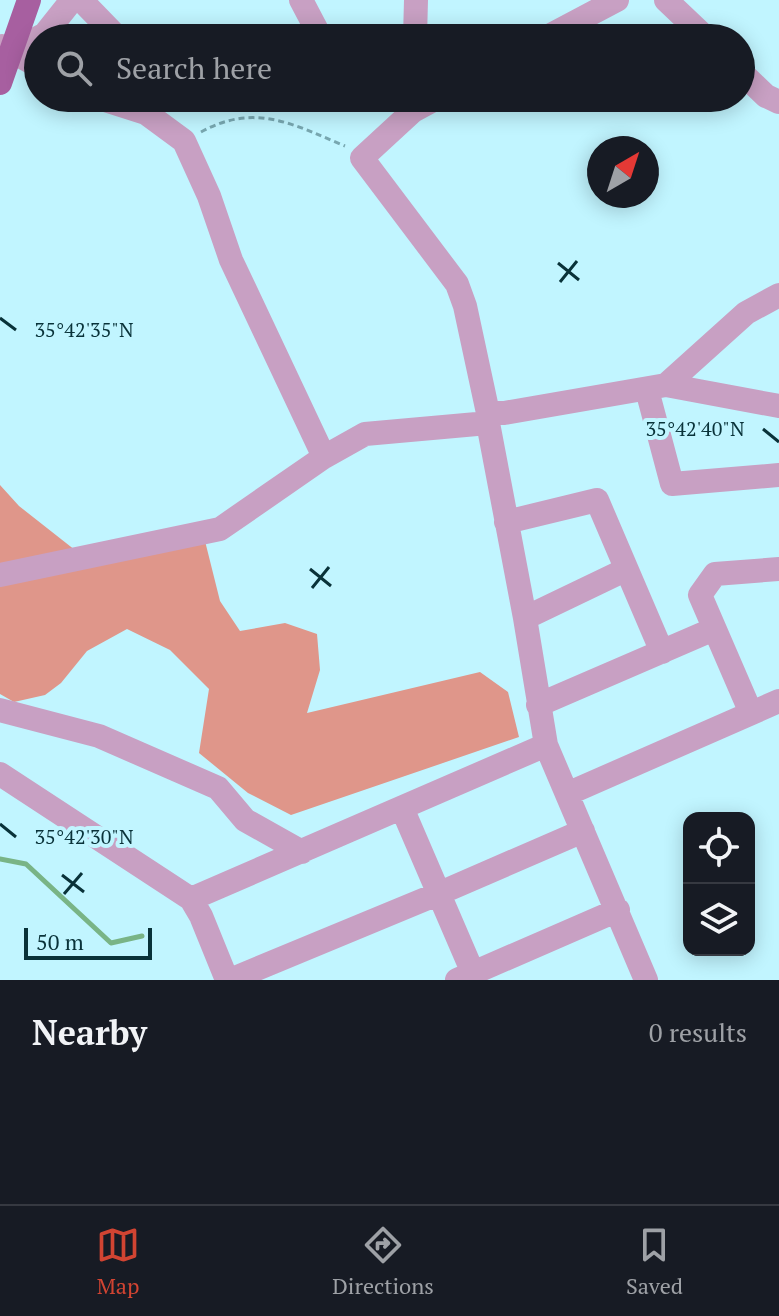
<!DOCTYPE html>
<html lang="en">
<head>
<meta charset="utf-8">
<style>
  :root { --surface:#171b24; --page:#20242c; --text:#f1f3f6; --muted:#9ea1a6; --line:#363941; --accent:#d14432 }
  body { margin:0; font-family:"PT Serif",serif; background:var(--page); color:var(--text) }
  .controls { position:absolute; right:24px; bottom:24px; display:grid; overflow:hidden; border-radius:16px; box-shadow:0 4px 20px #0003 }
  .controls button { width:72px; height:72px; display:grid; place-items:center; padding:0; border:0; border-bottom:2px solid var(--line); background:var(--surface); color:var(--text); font:40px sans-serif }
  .compass { position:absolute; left:587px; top:136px; width:72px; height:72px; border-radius:50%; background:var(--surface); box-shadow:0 4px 20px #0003; rotate:39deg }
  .scale { position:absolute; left:24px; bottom:20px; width:128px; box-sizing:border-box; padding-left:8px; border:4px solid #093239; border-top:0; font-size:22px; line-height:28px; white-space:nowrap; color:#093239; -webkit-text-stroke:6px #c1f5ff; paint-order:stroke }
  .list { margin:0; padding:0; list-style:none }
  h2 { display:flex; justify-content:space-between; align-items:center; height:104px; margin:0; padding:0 32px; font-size:34px }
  h2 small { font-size:26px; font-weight:400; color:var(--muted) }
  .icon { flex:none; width:44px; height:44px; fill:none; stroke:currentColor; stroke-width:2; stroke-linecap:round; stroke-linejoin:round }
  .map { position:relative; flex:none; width:779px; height:980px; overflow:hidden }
  .search { position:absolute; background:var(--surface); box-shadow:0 4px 20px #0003; left:24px; right:24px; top:24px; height:88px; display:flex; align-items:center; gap:20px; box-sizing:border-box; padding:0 28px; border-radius:44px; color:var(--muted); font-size:30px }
  .sheet { height:224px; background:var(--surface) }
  nav { display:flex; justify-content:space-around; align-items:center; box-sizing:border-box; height:112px; border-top:2px solid var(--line); background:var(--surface); font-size:22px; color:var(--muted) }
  nav a { display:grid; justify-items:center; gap:4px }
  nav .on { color:var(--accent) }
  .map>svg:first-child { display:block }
  .forest { fill:#df968a }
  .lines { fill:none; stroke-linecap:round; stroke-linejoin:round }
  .stream { stroke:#79b486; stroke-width:5 }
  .path { stroke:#78a7b0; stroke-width:3; stroke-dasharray:6 4; stroke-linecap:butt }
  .minor { stroke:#c8a0c3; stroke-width:24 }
  .major { stroke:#a75fa0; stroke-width:24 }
  .ticks { fill:none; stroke:#093239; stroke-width:3 }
  .ticks-label { font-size:20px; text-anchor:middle; fill:#093239; stroke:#c1f5ff; stroke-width:8; stroke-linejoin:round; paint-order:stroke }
</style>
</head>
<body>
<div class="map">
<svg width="779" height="980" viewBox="0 0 779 980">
  <rect width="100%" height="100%" fill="#c1f5ff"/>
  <path class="forest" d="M0,485L19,506L94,565L205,541L220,601L240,631L285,623L317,634L320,670L307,713L480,672L508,692L519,737L291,815L248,793L199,753L209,689L170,650L127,629L87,651L61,683L45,695L14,702L0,694Z"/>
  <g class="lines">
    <path class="stream" d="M0,859L26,864L111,943L142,936"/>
    <path class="path" d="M201,132C255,102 295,125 345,146"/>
    <path class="minor" d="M81,0L118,38
      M301,0L321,38
      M666,0L706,38
      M415,38L416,0
      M545,38L617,0
      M2,46L38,66
      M13,51L45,34L72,0
      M741,72L766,96L779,102
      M99,98L146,113L184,141L209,196L231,260L324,457
      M437,98L413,111L362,158L457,284L465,306L488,413V423L525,618L546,745L646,980
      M666,385L746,313L779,295
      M647,390L672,484L779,475
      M488,413H504L666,385L779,406
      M506,522L597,500L662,652
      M0,575L220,529L324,457L365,434L488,423
      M525,618L625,570
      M538,705L714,629
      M0,710L99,736L218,788L245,820L302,852
      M751,713L700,595L715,574L779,569
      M0,774L191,899
      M567,794L779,701
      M402,808L476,980
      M227,980L201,916L191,899L546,745
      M230,980L440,893L583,831
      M457,980L618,910"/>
    <path class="major" d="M0,83L29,0"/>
  </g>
  <path class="ticks" d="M558,263L579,280M560,282L577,261M0,318L16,330M763,429L779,442M310,569L331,586M312,588L329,567M0,824L16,837M62,875L84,892M64,894L82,873"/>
  <g class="ticks-label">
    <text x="84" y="337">35°42'35"N</text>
    <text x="695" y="436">35°42'40"N</text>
    <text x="84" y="844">35°42'30"N</text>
  </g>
</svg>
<div class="controls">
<button><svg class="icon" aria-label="locate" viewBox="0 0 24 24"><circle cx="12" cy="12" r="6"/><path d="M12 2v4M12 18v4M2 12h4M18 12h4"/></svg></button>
<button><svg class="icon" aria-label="layers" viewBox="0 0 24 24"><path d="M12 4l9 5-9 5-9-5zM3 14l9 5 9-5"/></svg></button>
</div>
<svg class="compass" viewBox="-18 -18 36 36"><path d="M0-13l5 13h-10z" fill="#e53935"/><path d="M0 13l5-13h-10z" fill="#9ea1a6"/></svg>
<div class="scale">50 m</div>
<div class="search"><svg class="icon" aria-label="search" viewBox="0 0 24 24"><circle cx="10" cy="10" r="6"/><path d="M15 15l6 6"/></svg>Search here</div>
</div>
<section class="sheet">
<h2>Nearby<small>0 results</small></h2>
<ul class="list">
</ul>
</section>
<nav>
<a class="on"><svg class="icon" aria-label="map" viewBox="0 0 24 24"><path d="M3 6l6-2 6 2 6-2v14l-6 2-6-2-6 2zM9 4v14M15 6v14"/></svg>Map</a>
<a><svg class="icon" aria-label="directions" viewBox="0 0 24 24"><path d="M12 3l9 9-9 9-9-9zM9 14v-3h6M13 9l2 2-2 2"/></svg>Directions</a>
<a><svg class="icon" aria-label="saved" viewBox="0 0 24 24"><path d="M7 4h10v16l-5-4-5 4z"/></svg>Saved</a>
</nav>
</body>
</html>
